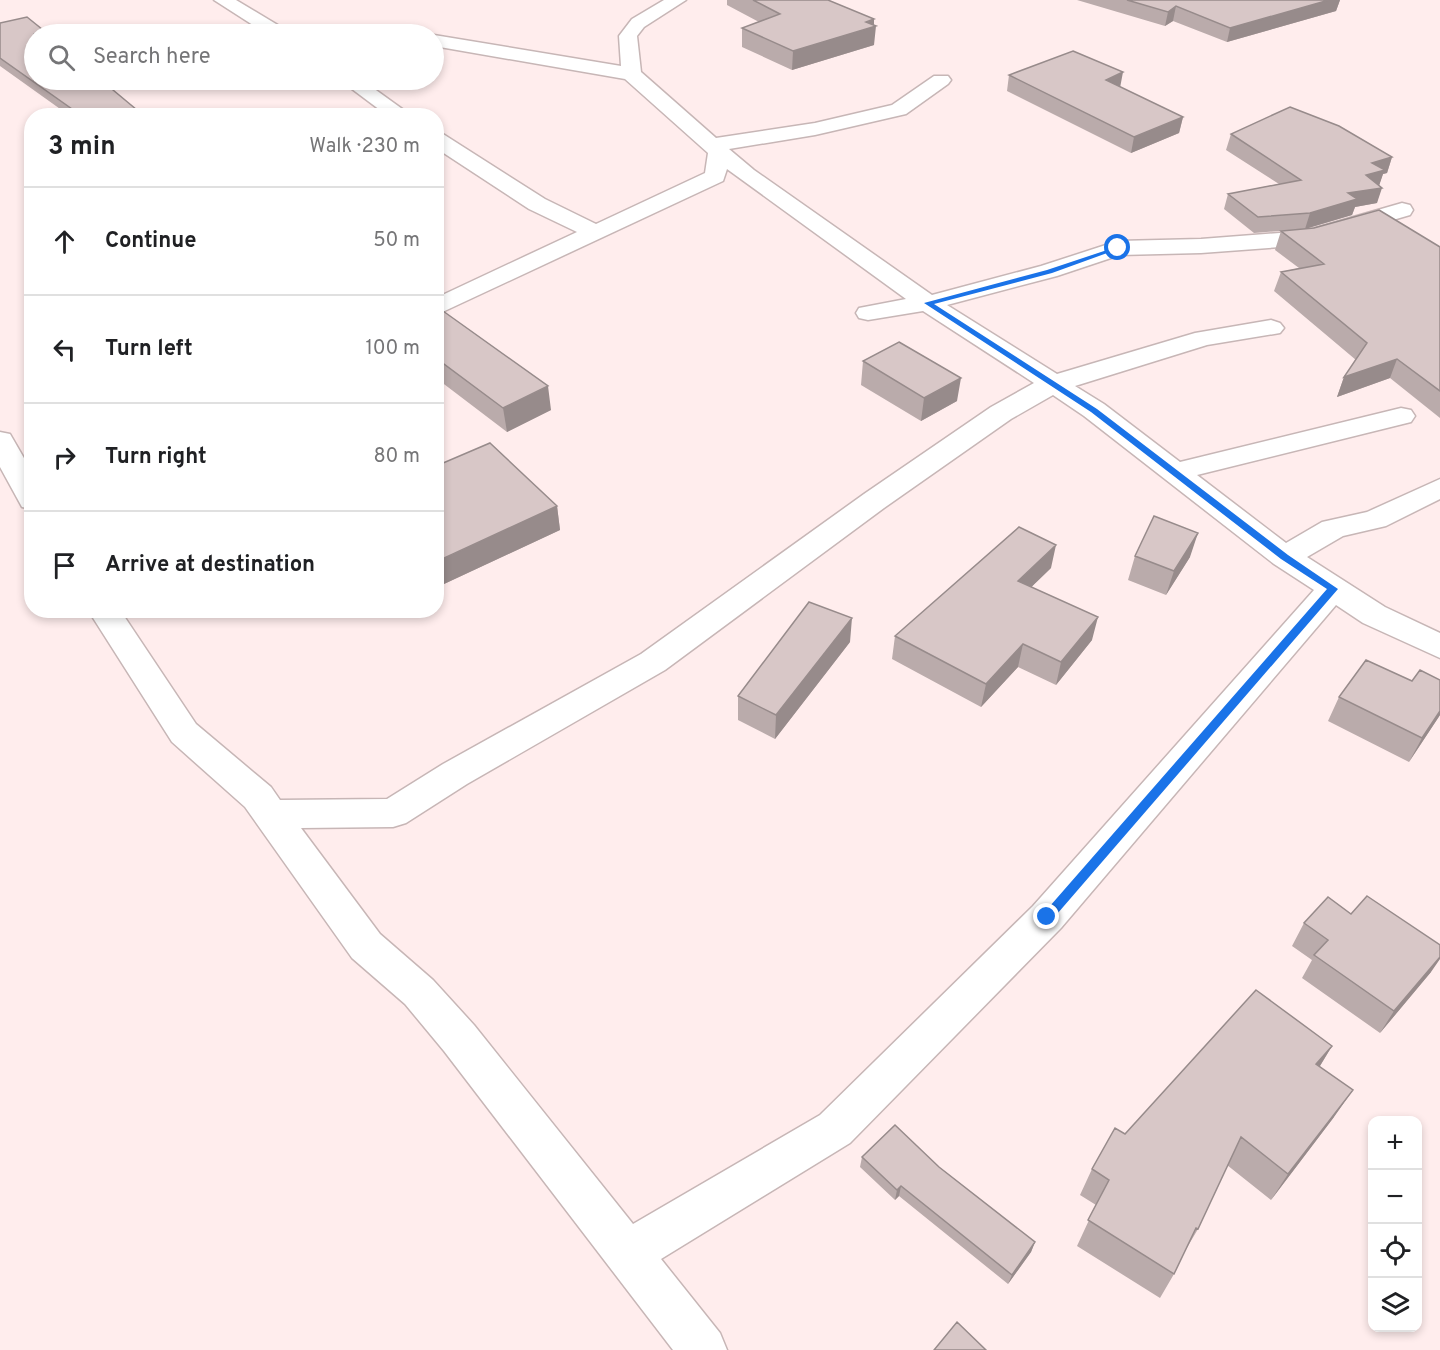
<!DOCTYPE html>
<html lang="en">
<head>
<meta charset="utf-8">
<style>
  :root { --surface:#fff; --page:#f2f2f2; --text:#202124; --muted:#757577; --line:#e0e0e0 }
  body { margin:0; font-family:Overpass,sans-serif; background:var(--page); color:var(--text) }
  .controls { position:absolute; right:18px; bottom:18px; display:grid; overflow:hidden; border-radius:12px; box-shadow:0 3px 9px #0003 }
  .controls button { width:54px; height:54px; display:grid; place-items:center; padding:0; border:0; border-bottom:2px solid var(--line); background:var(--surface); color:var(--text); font:30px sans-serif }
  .stop { position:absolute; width:18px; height:18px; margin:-14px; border:4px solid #1a73e8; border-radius:50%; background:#fff }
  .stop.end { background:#1a73e8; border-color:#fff; box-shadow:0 2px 6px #0008 }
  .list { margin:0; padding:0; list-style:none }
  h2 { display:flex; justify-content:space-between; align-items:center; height:78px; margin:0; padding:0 24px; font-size:26px }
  h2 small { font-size:20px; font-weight:400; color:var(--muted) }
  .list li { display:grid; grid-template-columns:39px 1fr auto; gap:18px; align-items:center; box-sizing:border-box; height:108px; padding:0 24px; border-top:2px solid var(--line) }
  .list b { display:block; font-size:22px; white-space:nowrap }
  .list em { font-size:20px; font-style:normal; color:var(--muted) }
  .icon { flex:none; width:33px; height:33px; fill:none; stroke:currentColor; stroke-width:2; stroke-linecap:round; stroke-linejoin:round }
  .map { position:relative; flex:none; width:1440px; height:1350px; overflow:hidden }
  .search { position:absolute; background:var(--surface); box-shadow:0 3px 9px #0003; left:24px; top:24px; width:420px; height:66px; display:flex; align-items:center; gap:15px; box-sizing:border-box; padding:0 21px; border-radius:33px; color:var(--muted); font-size:22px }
  .panel { position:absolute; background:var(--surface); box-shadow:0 3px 9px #0003; left:24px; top:108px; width:420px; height:510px; border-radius:24px }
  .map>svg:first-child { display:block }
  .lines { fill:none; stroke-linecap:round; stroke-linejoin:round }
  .street-casing { stroke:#c7b6b6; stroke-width:3 }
  .street { fill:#fff; fill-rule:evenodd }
  .wall { fill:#baabab }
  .shaded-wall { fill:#978b8b }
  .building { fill:#d8c7c7; stroke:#978b8b; stroke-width:1.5 }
  .route { fill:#1a73e8 }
</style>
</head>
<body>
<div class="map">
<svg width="1440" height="1350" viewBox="0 0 1440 1350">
  <rect width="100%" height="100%" fill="#ffeded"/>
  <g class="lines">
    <defs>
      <path id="street" d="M214,0H236L286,30L288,34H267Z
        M664,0H686L644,27L637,36L641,72L716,138L815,123L892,105L934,76H948L951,80L948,84L906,114L815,135L729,149L754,170L932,295L1041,266L1118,241L1201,239L1305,231L1402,203L1410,205L1413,210L1410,215L1307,245L1201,253L1120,255L1057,276L947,305L1057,374L1195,333L1271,320L1280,323L1284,328L1280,333L1207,345L1075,386L1104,404L1180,462L1401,408L1411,410L1415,416L1411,422L1197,475L1286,543L1322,522L1367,512L1440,479V499L1386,526L1343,536L1307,557L1385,607L1440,633V658L1363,623L1336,605L1061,928L850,1143L661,1259L720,1333L727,1350H673L444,1051L405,1004L352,958L245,807L172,742L88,610H120L196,724L271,787L280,800L387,799L443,764L641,654L864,494L991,407L1034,383L923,311L868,320L859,318L856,313L859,308L906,299L727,169L723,181L436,315V298L577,232L529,209L436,148V132L443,134L545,199L596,224L705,173L708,153L625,79L434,46V35L621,66L619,36L632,19ZM1053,395L1084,416L1274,564L1314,590L1033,906L820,1115L633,1224L474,1025L433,980L380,934L301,828L393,827L406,823L467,784L665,670L884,508L1011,419Z
        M340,80H362L412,116H388Z
        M0,432L10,434L32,472V509L22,507L0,467Z"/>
    </defs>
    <use href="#street" class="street-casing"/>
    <use href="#street" class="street"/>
  </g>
  <path class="wall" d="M727,0H828L874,25V45L792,70L742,47V28L759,22L727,5Z
    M1077,0H1340L1336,11L1227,42L1173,21L1165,26Z
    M0,23L143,116H70L0,66Z
    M1009,75L1120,87L1183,117L1179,133L1131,153L1007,91Z
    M1231,134L1392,157L1387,173L1383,174L1379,185L1377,203L1355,207L1352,215L1305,229L1254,233L1224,209L1228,194L1279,184L1226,150Z
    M1281,231L1440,247V418L1390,378L1337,397L1344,377L1356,360L1274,291L1281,272L1299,268L1275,250Z
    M436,306L551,410L507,432L436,378Z
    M863,361L957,401L921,421L861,385Z
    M436,466L557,506L560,530L444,584L436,576Z
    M1135,556L1190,557L1166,595L1128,580Z
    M1051,568L1031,587L1092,640L1056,685L1018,667L981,707L892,659L895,636Z
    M850,642L775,739L738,720V696Z
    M1339,697L1440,715L1409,762L1328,721Z
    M1304,923L1431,972L1380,1033L1302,978L1312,960L1292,946Z
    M1332,1046L1320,1066L1334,1117L1271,1200L1227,1165L1198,1229L1185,1251L1174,1274L1160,1298L1077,1246L1096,1205L1080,1195L1092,1169L1125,1134Z
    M862,1157L939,1167L1035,1242L1031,1252L1008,1284L899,1196L895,1200L860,1167Z"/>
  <path class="shaded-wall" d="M1329,0H1340L1336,11L1227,42L1230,28Z
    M1176,6L1173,21L1165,26L1168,12Z
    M874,19V26H876L874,45L792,70L793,51Z
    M1123,72L1120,88L1106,80Z
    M1183,117L1179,133L1131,153L1134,137Z
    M1392,157L1387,173L1383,174L1379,186L1366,175L1372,163Z
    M1382,188L1377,203L1355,207L1352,215L1305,229L1310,213L1348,193Z
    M1397,359L1390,378L1337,397L1344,377Z
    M961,378L957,401L921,421L924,398Z
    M548,386L551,410L507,432L503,408Z
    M557,506L560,530L444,584L440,560Z
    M1198,533L1190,557L1166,595L1174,571Z
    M1056,545L1051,568L1014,604L1018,581Z
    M1098,617L1092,640L1056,685L1061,662Z
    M852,618L850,642L775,739L776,715Z
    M1023,644L1018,667L981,707L986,684Z
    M1440,711V715L1409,762L1422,738Z
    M1440,957V959L1431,972L1380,1033L1394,1011Z
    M1332,1046L1315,1074L1316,1064Z
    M1353,1090L1334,1117L1271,1200L1288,1174Z
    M901,1186L899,1196L895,1200L897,1190Z
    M1035,1242L1031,1252L1008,1284L1012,1275Z"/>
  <path class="building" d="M753,0H828L874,19L866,22L876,26L793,51L742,28L780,14Z
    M1127,0H1329L1230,28L1176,6L1168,12Z
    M27,17L48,34H34V80H101L143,115L82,116L0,58V23Z
    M1073,51L1123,72L1106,80L1183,117L1134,137L1009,75Z
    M1290,107L1339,126L1392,157L1372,163L1385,170L1366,175L1382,188L1348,193L1357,199L1310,213L1258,217L1228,194L1301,180L1231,134Z
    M1379,210L1440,247V391L1397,359L1344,377L1367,343L1281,272L1324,264L1281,231L1314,228Z
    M436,306L548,386L503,408L436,358Z
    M899,342L961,378L924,398L863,361Z
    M490,443L557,506L440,560L436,557V466Z
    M1154,516L1198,533L1174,571L1135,556Z
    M1019,527L1056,545L1018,581L1098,617L1061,662L1023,644L986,684L895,636Z
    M809,602L852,618L776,715L738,696Z
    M1366,660L1412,681L1420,670L1440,680V711L1422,738L1339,697Z
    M1367,896L1440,945V957L1394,1011L1314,955L1328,940L1304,923L1328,897L1351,914Z
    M1256,990L1332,1046L1316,1064L1353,1090L1288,1174L1241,1137L1198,1229L1196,1228L1174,1274L1088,1220L1109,1180L1092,1169L1115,1128L1125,1134Z
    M895,1125L939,1167L1035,1242L1012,1275L901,1186L897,1190L862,1157Z
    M957,1322L986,1350H934Z"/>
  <path class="route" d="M1116,247L1121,248L1052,273L934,304L1097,409L1288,555L1338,589L1051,921L1047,922L1041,917L1043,914L1327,589L1281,559L1091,412L924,303L1047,270Z"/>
</svg>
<div class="controls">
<button>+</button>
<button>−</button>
<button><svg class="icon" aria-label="locate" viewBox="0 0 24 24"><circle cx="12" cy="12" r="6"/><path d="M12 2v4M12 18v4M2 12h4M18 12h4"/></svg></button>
<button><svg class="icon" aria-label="layers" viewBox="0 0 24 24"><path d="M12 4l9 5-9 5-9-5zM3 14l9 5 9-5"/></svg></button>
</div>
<div class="stop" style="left:1118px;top:248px"></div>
<div class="stop end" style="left:1047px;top:917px"></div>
<div class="search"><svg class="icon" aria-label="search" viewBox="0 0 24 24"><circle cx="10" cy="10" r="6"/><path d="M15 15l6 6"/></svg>Search here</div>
<section class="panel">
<h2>3 min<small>Walk · 230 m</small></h2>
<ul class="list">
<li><svg class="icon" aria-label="ahead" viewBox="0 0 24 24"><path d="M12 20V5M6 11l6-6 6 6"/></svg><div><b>Continue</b></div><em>50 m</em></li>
<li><svg class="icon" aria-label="left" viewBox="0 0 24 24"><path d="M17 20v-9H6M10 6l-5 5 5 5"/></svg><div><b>Turn left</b></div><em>100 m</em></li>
<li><svg class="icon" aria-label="right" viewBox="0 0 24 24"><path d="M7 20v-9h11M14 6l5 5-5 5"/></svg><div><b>Turn right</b></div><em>80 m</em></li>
<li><svg class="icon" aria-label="arrive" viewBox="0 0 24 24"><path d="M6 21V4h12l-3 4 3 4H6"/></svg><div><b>Arrive at destination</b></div></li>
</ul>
</section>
</div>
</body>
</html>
